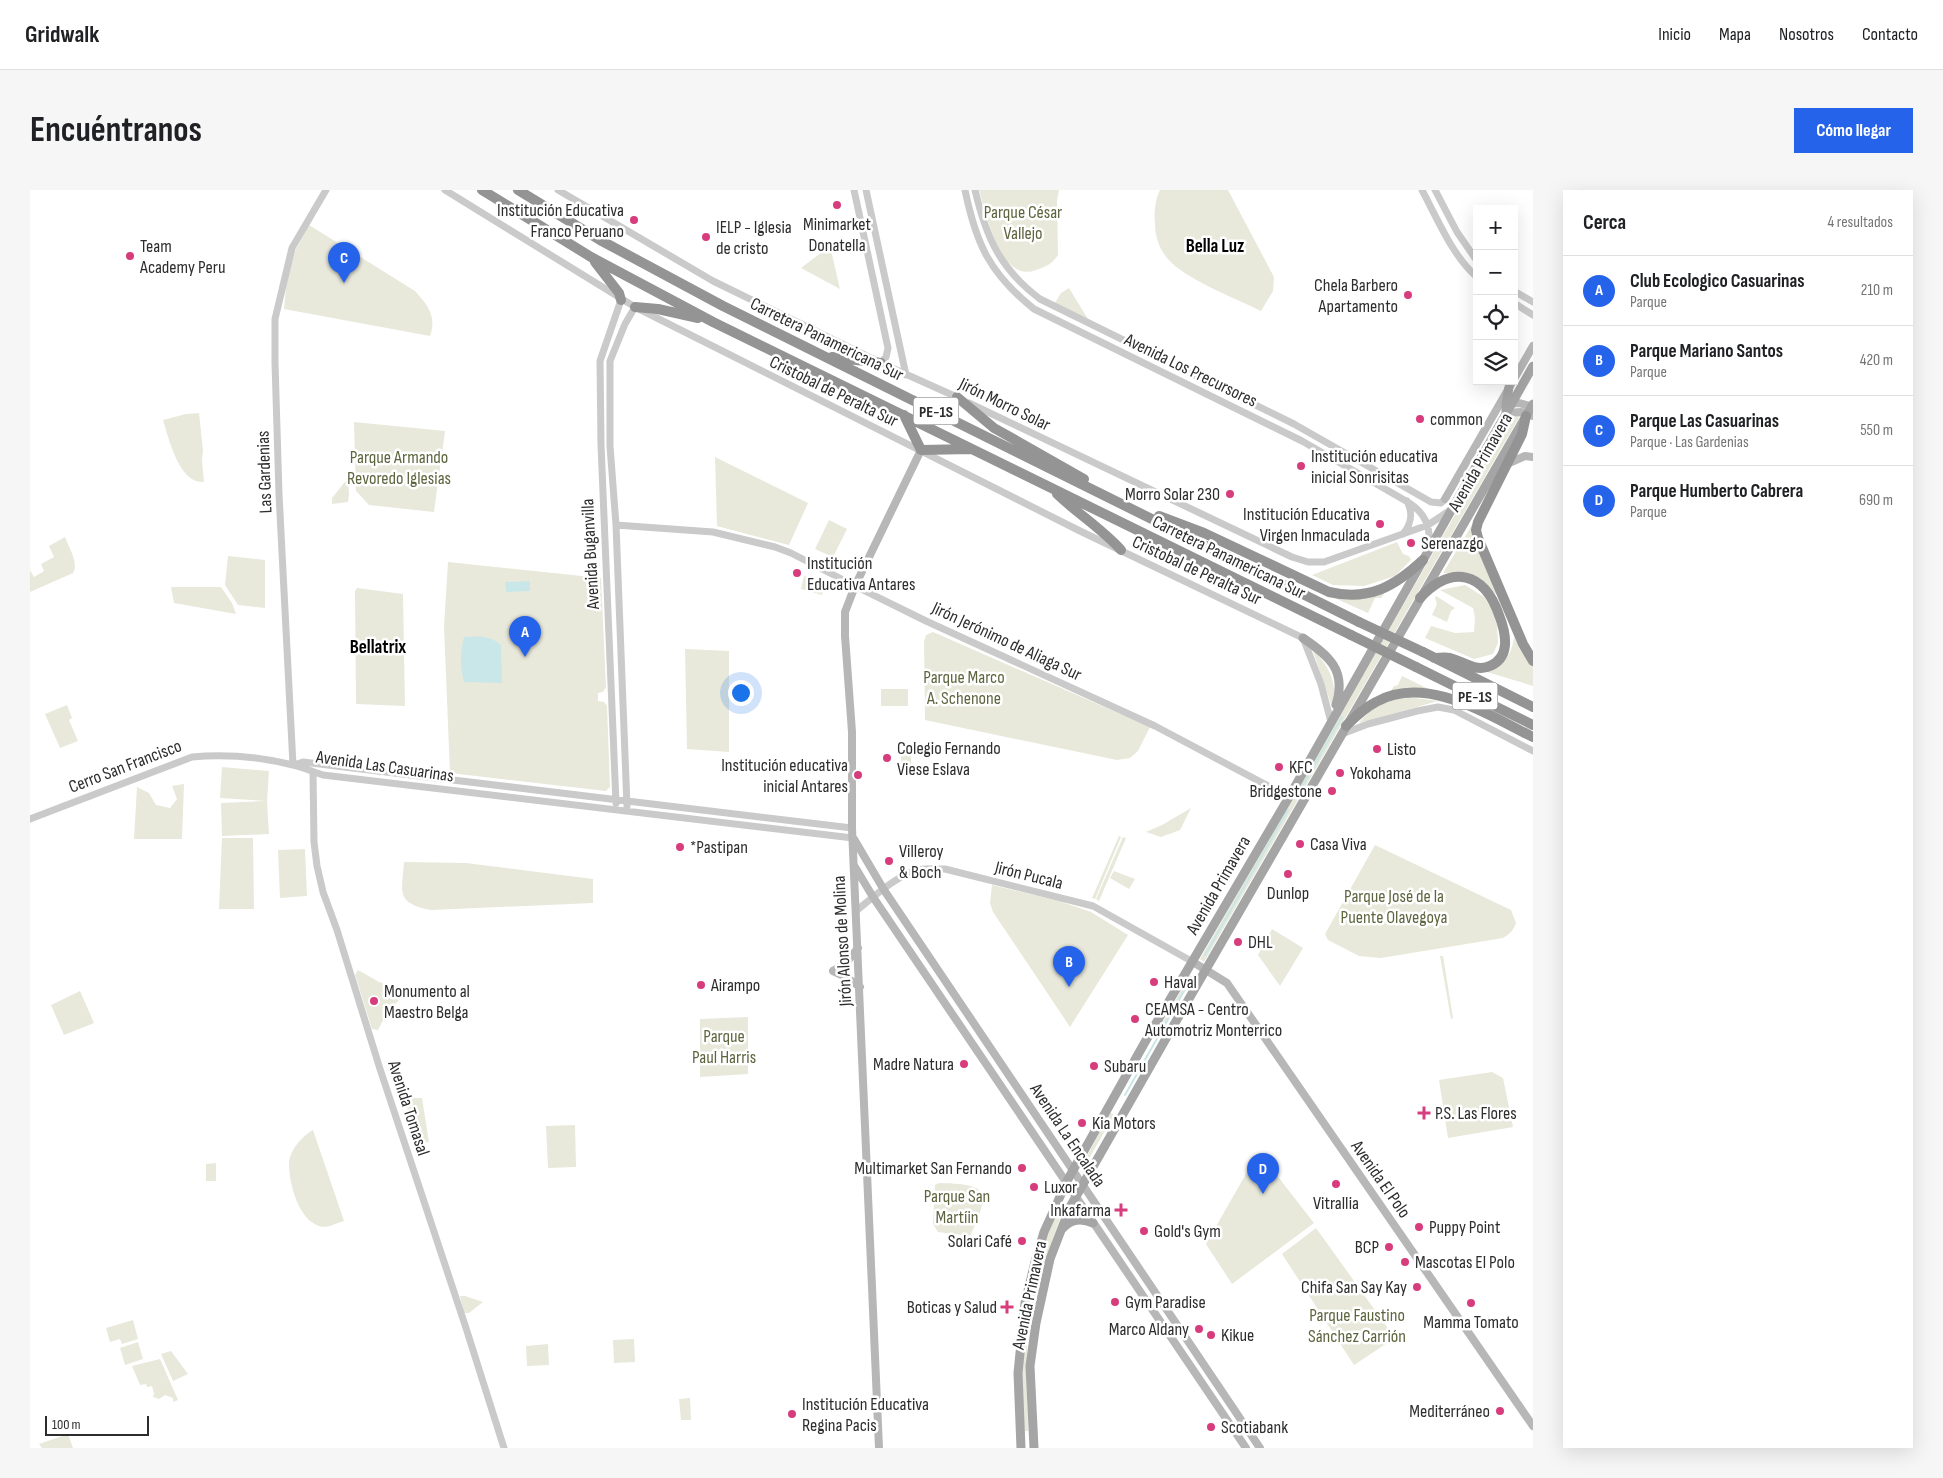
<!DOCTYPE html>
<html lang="es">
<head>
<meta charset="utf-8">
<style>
  :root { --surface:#fff; --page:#f6f6f6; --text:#202124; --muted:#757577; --line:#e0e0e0; --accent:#2563eb }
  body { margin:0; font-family:"Sofia Sans Condensed",sans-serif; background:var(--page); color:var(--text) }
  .controls { position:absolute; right:15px; top:15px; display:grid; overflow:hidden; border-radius:0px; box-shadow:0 5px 20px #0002 }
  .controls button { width:45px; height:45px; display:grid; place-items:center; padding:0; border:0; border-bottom:1px solid var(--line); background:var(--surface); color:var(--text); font:25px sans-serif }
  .scale { position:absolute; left:15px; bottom:12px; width:104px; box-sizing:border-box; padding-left:5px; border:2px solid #2d2d2d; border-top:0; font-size:14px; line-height:18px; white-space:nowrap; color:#2d2d2d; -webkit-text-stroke:4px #fff; paint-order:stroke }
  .you { position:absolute; left:710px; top:502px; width:18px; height:18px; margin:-12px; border:4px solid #fff; border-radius:50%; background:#1a73e8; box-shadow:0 0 0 8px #1a73e833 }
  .badge { display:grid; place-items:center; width:32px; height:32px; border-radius:50%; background:var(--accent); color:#fff; font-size:16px; font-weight:700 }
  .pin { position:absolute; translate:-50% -41px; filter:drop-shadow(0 1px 2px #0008) }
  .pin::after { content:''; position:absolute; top:26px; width:18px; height:15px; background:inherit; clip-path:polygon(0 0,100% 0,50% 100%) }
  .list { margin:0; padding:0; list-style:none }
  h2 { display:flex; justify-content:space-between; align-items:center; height:65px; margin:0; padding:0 20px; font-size:21px }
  h2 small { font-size:16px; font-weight:400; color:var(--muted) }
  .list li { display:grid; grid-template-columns:32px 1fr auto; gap:15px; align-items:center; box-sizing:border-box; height:70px; padding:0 20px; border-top:1px solid var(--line) }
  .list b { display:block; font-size:19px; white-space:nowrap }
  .list p { margin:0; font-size:16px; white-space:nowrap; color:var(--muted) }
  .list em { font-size:16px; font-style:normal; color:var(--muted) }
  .icon { flex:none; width:28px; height:28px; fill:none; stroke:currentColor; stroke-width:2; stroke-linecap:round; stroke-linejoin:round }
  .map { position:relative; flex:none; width:1503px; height:1258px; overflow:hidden; border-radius:0px }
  header { display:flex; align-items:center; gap:30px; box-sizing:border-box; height:70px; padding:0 25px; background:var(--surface); border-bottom:1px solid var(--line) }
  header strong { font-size:24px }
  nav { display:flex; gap:28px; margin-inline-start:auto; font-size:18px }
  .intro { display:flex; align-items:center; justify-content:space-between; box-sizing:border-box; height:120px; padding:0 30px }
  h1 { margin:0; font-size:35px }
  .button { padding:12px 22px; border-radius:0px; background:var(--accent); color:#fff; font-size:18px; font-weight:700 }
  main { display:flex; gap:30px; padding:0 30px }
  aside { flex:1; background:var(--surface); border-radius:0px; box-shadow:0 5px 20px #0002 }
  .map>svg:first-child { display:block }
  .green { fill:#e8e9db }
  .water { fill:#c9e6e8 }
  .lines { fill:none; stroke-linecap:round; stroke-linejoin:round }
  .stream { stroke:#c9e6e8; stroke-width:2 }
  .tertiary { stroke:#cacaca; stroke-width:7 }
  .secondary { stroke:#b7b7b7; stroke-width:8 }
  .primary { stroke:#a5a5a5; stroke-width:9 }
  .motorway { stroke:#949494; stroke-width:10 }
  .motorway-bridge { stroke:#949494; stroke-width:10 }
  .poi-dot { fill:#d73c7c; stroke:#fff; stroke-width:2 }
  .labels { text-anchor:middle; stroke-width:5; stroke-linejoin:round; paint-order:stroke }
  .shield { fill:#fff; stroke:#6c6c6c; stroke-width:1 }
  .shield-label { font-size:16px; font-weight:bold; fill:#2d2d2d }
  .poi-label { font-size:18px; fill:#2d2d2d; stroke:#fff; text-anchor:start }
  .park-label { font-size:18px; fill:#5d653e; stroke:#fff }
  .street-label { font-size:18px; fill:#2d2d2d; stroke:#fff }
  .neighbourhood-label { font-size:19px; font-weight:bold; fill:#000; stroke:#fff }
</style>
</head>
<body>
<header>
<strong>Gridwalk</strong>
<nav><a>Inicio</a><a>Mapa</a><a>Nosotros</a><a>Contacto</a></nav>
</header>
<div class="intro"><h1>Encuéntranos</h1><a class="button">Cómo llegar</a></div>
<main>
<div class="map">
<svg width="1503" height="1258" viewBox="0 0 1503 1258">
  <rect width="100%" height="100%" fill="#fff"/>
  <path class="green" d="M949,0H1029L1027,11L1028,65C1023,73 1016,77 1006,80C971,94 956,24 949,0Z
    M1130,0H1198L1244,87L1243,101L1231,121C1207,109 1153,88 1138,69C1129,59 1125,46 1125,34C1124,22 1125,10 1130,0Z
    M279,35L385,101C398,115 407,127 400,146L254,119L257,85L264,63Z
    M800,56L810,99L771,78Z
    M1039,98L1061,134L1025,113L1031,103Z
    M169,223L173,261L172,270L174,292C149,294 139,249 133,230L156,224Z
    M1485,226H1490L1174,772L1170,769L1480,229Z
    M324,232L415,241L404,322L339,315L326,301Z
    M685,267L778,313L759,355L687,336Z
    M318,288L319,304L318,312L302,314V308Z
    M799,330L817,339L803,367L785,359Z
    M1442,335L1443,347L1469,402L1466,405C1448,385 1440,383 1413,383Z
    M35,347C39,358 49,373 43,383L0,402V380L4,387L14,381L11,374L24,367L19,356Z
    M1367,352L1373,364L1379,366L1381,370L1365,386L1334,396L1303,395L1282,385Z
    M198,366L235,370V418L208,415L195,395Z
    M418,372L571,388L576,497L573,502L568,503V511L574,512L577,516L580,597L576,601L420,583L414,436Z
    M774,386L795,392L792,405L771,399Z
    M1435,395L1454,407L1461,418L1467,435L1468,453L1463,464L1444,469L1395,448L1401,436L1425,443L1444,442L1445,428L1443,418L1410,400Z
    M141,397H191L202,413L206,424L144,413Z
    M327,398L373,404L375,516L326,514L325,401Z
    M1356,401L1351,408H1345L1338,423L1300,406Z
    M1406,406L1425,418L1421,421L1417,432L1402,425L1407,414L1405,408Z
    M903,442L1120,537L1108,561L1100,568L1087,570L895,530L894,452L896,445Z
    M1484,447L1491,461L1503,476V496L1454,481C1474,474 1481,468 1484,447Z
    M1282,458C1298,475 1309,493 1302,517Z
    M655,459L699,461V562L657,559Z
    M1372,486L1401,500L1361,501L1364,496L1368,495Z
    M851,499H878V516H851Z
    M1377,507L1408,511L1329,533C1342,516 1357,511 1377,507Z
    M37,515L42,528L39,530L48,551L30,558L15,524Z
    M881,561V583H871V562Z
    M192,577L239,581L237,611L239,644L192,646L191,613L236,611L190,608Z
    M154,594L152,649H104L107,597L119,603L126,615L140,618L147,609L142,596Z
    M1161,618L1150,640L1131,647L1116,642L1132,635Z
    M1089,646L1091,647L1065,709L1062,708Z
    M1093,647L1096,648L1069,711L1066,709Z
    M192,648H223L224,719H189Z
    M1345,655L1481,720L1486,733C1483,741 1480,744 1473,748L1351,768L1329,766L1298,750L1295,744Z
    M275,659L277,706L250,708L248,660Z
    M374,672L436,673L563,689V713L401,720C365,713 372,702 374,672Z
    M1084,681L1105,689L1099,699L1080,688Z
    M962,695L1029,711L1061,722L1098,745L1040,837L963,722L960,713Z
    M1242,739L1273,758L1250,796L1228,765Z
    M1410,766H1413L1423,828L1421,829Z
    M328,780L349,792L366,798L371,803L369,810L358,821L348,840L342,839L325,785Z
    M1160,785L1162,787L1128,846H1125Z
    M50,801L64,833L34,845L21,815Z
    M718,827V884L670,887V829Z
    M1462,882L1473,888L1483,937L1418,948L1409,890Z
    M374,908H392L399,952L388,953Z
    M1080,922L1084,925L1056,974H1053Z
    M545,935L546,977L518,978L516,936Z
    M283,940L314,1031C306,1033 297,1039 289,1036C268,1029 259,993 259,973C260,960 272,946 283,940Z
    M1231,965L1284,1033L1202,1094L1176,1054L1221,975Z
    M186,973V991H176V974Z
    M909,993C961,994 960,1002 940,1046L908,1042L903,1034L905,995Z
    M1032,1008L1033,1020L1009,1088L1003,1120L996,1118L1007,1071Z
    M1286,1038L1365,1148L1324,1175L1252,1064Z
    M430,1106H435L453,1112L439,1123H434Z
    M103,1130L108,1149L92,1154L90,1149L80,1152L76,1138Z
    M989,1148H997L998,1241H992Z
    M604,1149L605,1172L584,1173L583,1150Z
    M108,1152L113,1169L95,1175L90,1158Z
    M518,1154L519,1175L497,1176L496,1156Z
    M141,1161L158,1184L143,1191L131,1164Z
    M130,1169L148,1210L143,1212V1208L135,1205L129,1209L123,1207L124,1204L122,1196L117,1197L116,1194L110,1195L102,1176Z
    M660,1208L661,1230H651L649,1209Z
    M38,1244L43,1258H12L9,1254Z"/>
  <path class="water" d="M500,391V401L476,402L475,392Z
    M434,447C448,446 460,445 471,455L472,493L434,492C430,477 430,463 434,447Z"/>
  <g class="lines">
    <path class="stream" d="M1270,600L1312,527
      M1175,765L1258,620
      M1095,905L1162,787"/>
    <path class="tertiary" d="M415,0L605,117L1050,341L1273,448L1291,494L1301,532
      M528,0L683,91L851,173L929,208
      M824,0L858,158L856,167L851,173
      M836,0L876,185
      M935,0C946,54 960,84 1004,119L1272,251L1376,311C1395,322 1401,336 1399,358
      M945,0C956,47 970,79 1010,109L1264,234L1401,312L1411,313L1415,309
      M1392,0C1407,28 1423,67 1447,87
      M1405,0L1427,42L1447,71
      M1484,101L1503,112
      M1484,113L1503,125
      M939,213L1262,367L1278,372H1294L1398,335L1419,321
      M586,335L683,342L745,357L761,363L825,396L896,431L1125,536L1259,607
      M1373,344C1382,333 1383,323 1377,311
      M1312,544L1338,534L1387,521L1408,517L1424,520L1503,561
      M263,575L249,304L245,173V129L262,58L296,0
      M264,575L273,572L822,638
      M283,582L284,652L287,676L293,702L307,740L350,879L436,1138L474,1258
      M586,613L571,255L570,171L591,110
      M597,616L586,335L580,256V171L595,134L605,117
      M0,629L162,567C195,564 231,567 263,575C273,577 283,582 293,585L823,648
      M826,721C841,709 870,683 888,680C896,678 906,679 915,679L1063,716L1163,772"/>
    <path class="secondary" d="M1484,189L1503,156
      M1478,214L1489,213L1503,217
      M1476,223L1491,222L1503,226
      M1477,274L1495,266L1503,267
      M1415,309L1483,191
      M824,649L854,700L1230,1258
      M825,677L843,707L1216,1258
      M1163,772L1197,793L1503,1236
      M803,781L816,773L828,758
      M803,781L816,787L830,797
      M849,1258L822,638V542L815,446V422L825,396L891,260"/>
    <path class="primary" d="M1476,222V214L1479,197
      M1273,448C1299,466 1317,480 1306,515
      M1032,1039C1041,1029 1051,1028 1063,1033
      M991,1258L988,1183L995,1113L1005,1072L1014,1042L1037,991L1115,852L1259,607L1503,176
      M1004,1258L1000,1176L1006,1133L1020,1069L1040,1017L1138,845L1503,214"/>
    <path class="motorway" d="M452,0L561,67L683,132L1321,445
      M488,0L570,50L693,116L1329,432
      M565,72L589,103L591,110
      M605,117L628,119L668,128
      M802,167L851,173
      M927,207L964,238L1054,289
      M874,225L891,260L941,259
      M1496,226L1492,244L1448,332L1446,340L1448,348L1493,454L1503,471
      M1027,304C1048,324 1071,338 1091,360
      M1129,326L1174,343L1299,402C1339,411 1364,397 1393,370
      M1390,408C1422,374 1454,382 1469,425C1476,443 1482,469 1457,477C1444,481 1432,471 1420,468C1415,467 1409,468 1404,468
      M1393,462L1503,517
      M1386,477L1503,535
      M1316,536C1325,527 1334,518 1346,512C1396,484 1458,525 1503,547"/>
    <path class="motorway-bridge" d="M1329,432L1393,462
      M1321,445L1386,477"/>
  </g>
  <g class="poi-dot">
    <circle cx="807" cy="15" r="5"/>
    <circle cx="604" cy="30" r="5"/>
    <circle cx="676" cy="47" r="5"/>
    <circle cx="100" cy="66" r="5"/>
    <circle cx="1378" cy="105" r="5"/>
    <circle cx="1390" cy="229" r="5"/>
    <circle cx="1271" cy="276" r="5"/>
    <circle cx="1200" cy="304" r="5"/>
    <circle cx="1350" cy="334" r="5"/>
    <circle cx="1381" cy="353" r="5"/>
    <circle cx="767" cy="383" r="5"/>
    <circle cx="1347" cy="559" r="5"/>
    <circle cx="857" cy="568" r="5"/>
    <circle cx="1249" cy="577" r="5"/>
    <circle cx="1310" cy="583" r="5"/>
    <circle cx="828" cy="585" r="5"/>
    <circle cx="1302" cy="601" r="5"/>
    <circle cx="1270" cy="654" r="5"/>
    <circle cx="650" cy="657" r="5"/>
    <circle cx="859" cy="671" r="5"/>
    <circle cx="1258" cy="684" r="5"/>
    <circle cx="1208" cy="752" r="5"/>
    <circle cx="1124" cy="792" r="5"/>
    <circle cx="671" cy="795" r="5"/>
    <circle cx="344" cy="811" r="5"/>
    <circle cx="1105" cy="829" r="5"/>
    <circle cx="934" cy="874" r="5"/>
    <circle cx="1064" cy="876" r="5"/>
    <path d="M1391.5 915.5h5v5h5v5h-5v5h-5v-5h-5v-5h5z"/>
    <circle cx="1052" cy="933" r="5"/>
    <circle cx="992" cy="978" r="5"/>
    <circle cx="1306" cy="994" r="5"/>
    <circle cx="1004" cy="997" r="5"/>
    <path d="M1088.5 1012.5h5v5h5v5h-5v5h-5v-5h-5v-5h5z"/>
    <circle cx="1389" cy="1037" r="5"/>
    <circle cx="1114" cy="1041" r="5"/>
    <circle cx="992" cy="1051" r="5"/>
    <circle cx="1359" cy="1057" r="5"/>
    <circle cx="1375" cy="1072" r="5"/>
    <circle cx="1387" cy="1097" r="5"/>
    <circle cx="1085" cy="1112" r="5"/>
    <circle cx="1441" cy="1113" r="5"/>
    <path d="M974.5 1109.5h5v5h5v5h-5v5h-5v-5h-5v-5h5z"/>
    <circle cx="1169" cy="1139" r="5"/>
    <circle cx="1181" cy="1145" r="5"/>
    <circle cx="1470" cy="1221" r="5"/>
    <circle cx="762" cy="1224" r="5"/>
    <circle cx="1181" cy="1237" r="5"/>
  </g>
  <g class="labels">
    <g class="shield">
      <rect x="883.5" y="207.5" width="45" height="27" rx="4"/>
      <rect x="1422.5" y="492.5" width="45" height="27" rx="4"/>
    </g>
    <g class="shield-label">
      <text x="906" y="227">PE-1S</text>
      <text x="1445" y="512">PE-1S</text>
    </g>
    <g class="poi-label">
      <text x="594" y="26" text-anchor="end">Institución Educativa<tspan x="594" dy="21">Franco Peruano</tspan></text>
      <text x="807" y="40" text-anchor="middle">Minimarket<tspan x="807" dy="21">Donatella</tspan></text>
      <text x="686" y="43">IELP - Iglesia<tspan x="686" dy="21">de cristo</tspan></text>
      <text x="110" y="62">Team<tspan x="110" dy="21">Academy Peru</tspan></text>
      <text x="1368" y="101" text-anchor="end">Chela Barbero<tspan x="1368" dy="21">Apartamento</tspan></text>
      <text x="1400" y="235">common</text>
      <text x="1281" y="272">Institución educativa<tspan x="1281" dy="21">inicial Sonrisitas</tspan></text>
      <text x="1190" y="310" text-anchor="end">Morro Solar 230</text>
      <text x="1340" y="330" text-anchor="end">Institución Educativa<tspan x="1340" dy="21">Virgen Inmaculada</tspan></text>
      <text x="1391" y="359">Serenazgo</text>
      <text x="777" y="379">Institución<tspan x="777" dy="21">Educativa Antares</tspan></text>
      <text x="867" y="564">Colegio Fernando<tspan x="867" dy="21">Viese Eslava</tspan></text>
      <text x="1357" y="565">Listo</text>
      <text x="818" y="581" text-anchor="end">Institución educativa<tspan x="818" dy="21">inicial Antares</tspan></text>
      <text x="1259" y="583">KFC</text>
      <text x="1320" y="589">Yokohama</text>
      <text x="1292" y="607" text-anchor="end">Bridgestone</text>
      <text x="1280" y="660">Casa Viva</text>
      <text x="660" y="663">*Pastipan</text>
      <text x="869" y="667">Villeroy<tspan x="869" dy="21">&amp; Boch</tspan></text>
      <text x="1258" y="709" text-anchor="middle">Dunlop</text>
      <text x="1218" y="758">DHL</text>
      <text x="1134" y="798">Haval</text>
      <text x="681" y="801">Airampo</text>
      <text x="354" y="807">Monumento al<tspan x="354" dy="21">Maestro Belga</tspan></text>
      <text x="1115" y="825">CEAMSA - Centro<tspan x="1115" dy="21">Automotriz Monterrico</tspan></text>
      <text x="924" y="880" text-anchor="end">Madre Natura</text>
      <text x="1074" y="882">Subaru</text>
      <text x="1405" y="929">P.S. Las Flores</text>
      <text x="1062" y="939">Kia Motors</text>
      <text x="982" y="984" text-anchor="end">Multimarket San Fernando</text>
      <text x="1014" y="1003">Luxor</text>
      <text x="1306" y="1019" text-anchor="middle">Vitrallia</text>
      <text x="1081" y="1026" text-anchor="end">Inkafarma</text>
      <text x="1399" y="1043">Puppy Point</text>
      <text x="1124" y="1047">Gold's Gym</text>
      <text x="982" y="1057" text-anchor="end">Solari Café</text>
      <text x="1349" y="1063" text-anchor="end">BCP</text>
      <text x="1385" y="1078">Mascotas El Polo</text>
      <text x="1377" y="1103" text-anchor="end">Chifa San Say Kay</text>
      <text x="1095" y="1118">Gym Paradise</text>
      <text x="967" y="1123" text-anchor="end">Boticas y Salud</text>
      <text x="1441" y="1138" text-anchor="middle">Mamma Tomato</text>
      <text x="1159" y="1145" text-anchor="end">Marco Aldany</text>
      <text x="1191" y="1151">Kikue</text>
      <text x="772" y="1220">Institución Educativa<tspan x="772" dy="21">Regina Pacis</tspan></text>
      <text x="1460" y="1227" text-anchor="end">Mediterráneo</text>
      <text x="1191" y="1243">Scotiabank</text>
    </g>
    <g class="park-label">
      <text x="993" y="28">Parque César<tspan x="993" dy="21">Vallejo</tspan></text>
      <text x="369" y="273">Parque Armando<tspan x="369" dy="21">Revoredo Iglesias</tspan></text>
      <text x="934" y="493">Parque Marco<tspan x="934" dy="21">A. Schenone</tspan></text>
      <text x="1364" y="712">Parque José de la<tspan x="1364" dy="21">Puente Olavegoya</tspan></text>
      <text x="694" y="852">Parque<tspan x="694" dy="21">Paul Harris</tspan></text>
      <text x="927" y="1012">Parque San<tspan x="927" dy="21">Martíin</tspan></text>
      <text x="1327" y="1131">Parque Faustino<tspan x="1327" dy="21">Sánchez Carrión</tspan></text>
    </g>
    <g class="street-label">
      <text transform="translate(797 149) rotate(26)" y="6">Carretera Panamericana Sur</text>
      <text transform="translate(1161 180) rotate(26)" y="6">Avenida Los Precursores</text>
      <text transform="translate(804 201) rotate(26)" y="6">Cristobal de Peralta Sur</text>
      <text transform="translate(975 214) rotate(26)" y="6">Jirón Morro Solar</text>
      <text transform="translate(1450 272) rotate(-60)" y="6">Avenida Primavera</text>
      <text transform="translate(234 282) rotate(-92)" y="6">Las Gardenias</text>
      <text transform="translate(560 364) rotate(-93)" y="6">Avenida Buganvilla</text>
      <text transform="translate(1199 367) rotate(26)" y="6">Carretera Panamericana Sur</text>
      <text transform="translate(1167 380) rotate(25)" y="6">Cristobal de Peralta Sur</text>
      <text transform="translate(977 451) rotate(25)" y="6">Jirón Jerónimo de Aliaga Sur</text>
      <text transform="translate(95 576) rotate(-21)" y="6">Cerro San Francisco</text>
      <text transform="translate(355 576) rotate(8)" y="6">Avenida Las Casuarinas</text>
      <text transform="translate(999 685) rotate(14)" y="6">Jirón Pucala</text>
      <text transform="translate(1188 695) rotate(-60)" y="6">Avenida Primavera</text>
      <text transform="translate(812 751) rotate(-93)" y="6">Jirón Alonso de Molina</text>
      <text transform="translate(379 918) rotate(72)" y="6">Avenida Tomasal</text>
      <text transform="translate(1038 945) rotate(56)" y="6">Avenida La Encalada</text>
      <text transform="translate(1351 989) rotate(55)" y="6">Avenida El Polo</text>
      <text transform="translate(999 1105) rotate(-78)" y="6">Avenida Primavera</text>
    </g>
    <g class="neighbourhood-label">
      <text x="1185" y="62">Bella Luz</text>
      <text x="348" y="463">Bellatrix</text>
    </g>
  </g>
</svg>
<div class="controls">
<button>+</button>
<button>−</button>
<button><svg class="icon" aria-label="locate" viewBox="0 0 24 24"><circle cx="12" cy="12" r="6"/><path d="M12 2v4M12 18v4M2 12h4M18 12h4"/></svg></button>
<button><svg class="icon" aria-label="layers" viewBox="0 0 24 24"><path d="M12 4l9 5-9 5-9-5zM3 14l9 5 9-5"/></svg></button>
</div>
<div class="scale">100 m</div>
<div class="you"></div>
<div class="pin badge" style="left:495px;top:467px">A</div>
<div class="pin badge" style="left:1039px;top:797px">B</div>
<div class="pin badge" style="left:314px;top:93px">C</div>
<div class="pin badge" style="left:1233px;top:1004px">D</div>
</div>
<aside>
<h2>Cerca<small>4 resultados</small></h2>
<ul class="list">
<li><span class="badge">A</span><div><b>Club Ecologico Casuarinas</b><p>Parque</p></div><em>210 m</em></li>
<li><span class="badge">B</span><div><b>Parque Mariano Santos</b><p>Parque</p></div><em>420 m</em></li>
<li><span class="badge">C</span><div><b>Parque Las Casuarinas</b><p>Parque · Las Gardenias</p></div><em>550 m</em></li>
<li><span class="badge">D</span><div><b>Parque Humberto Cabrera</b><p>Parque</p></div><em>690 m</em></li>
</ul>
</aside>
</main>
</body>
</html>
